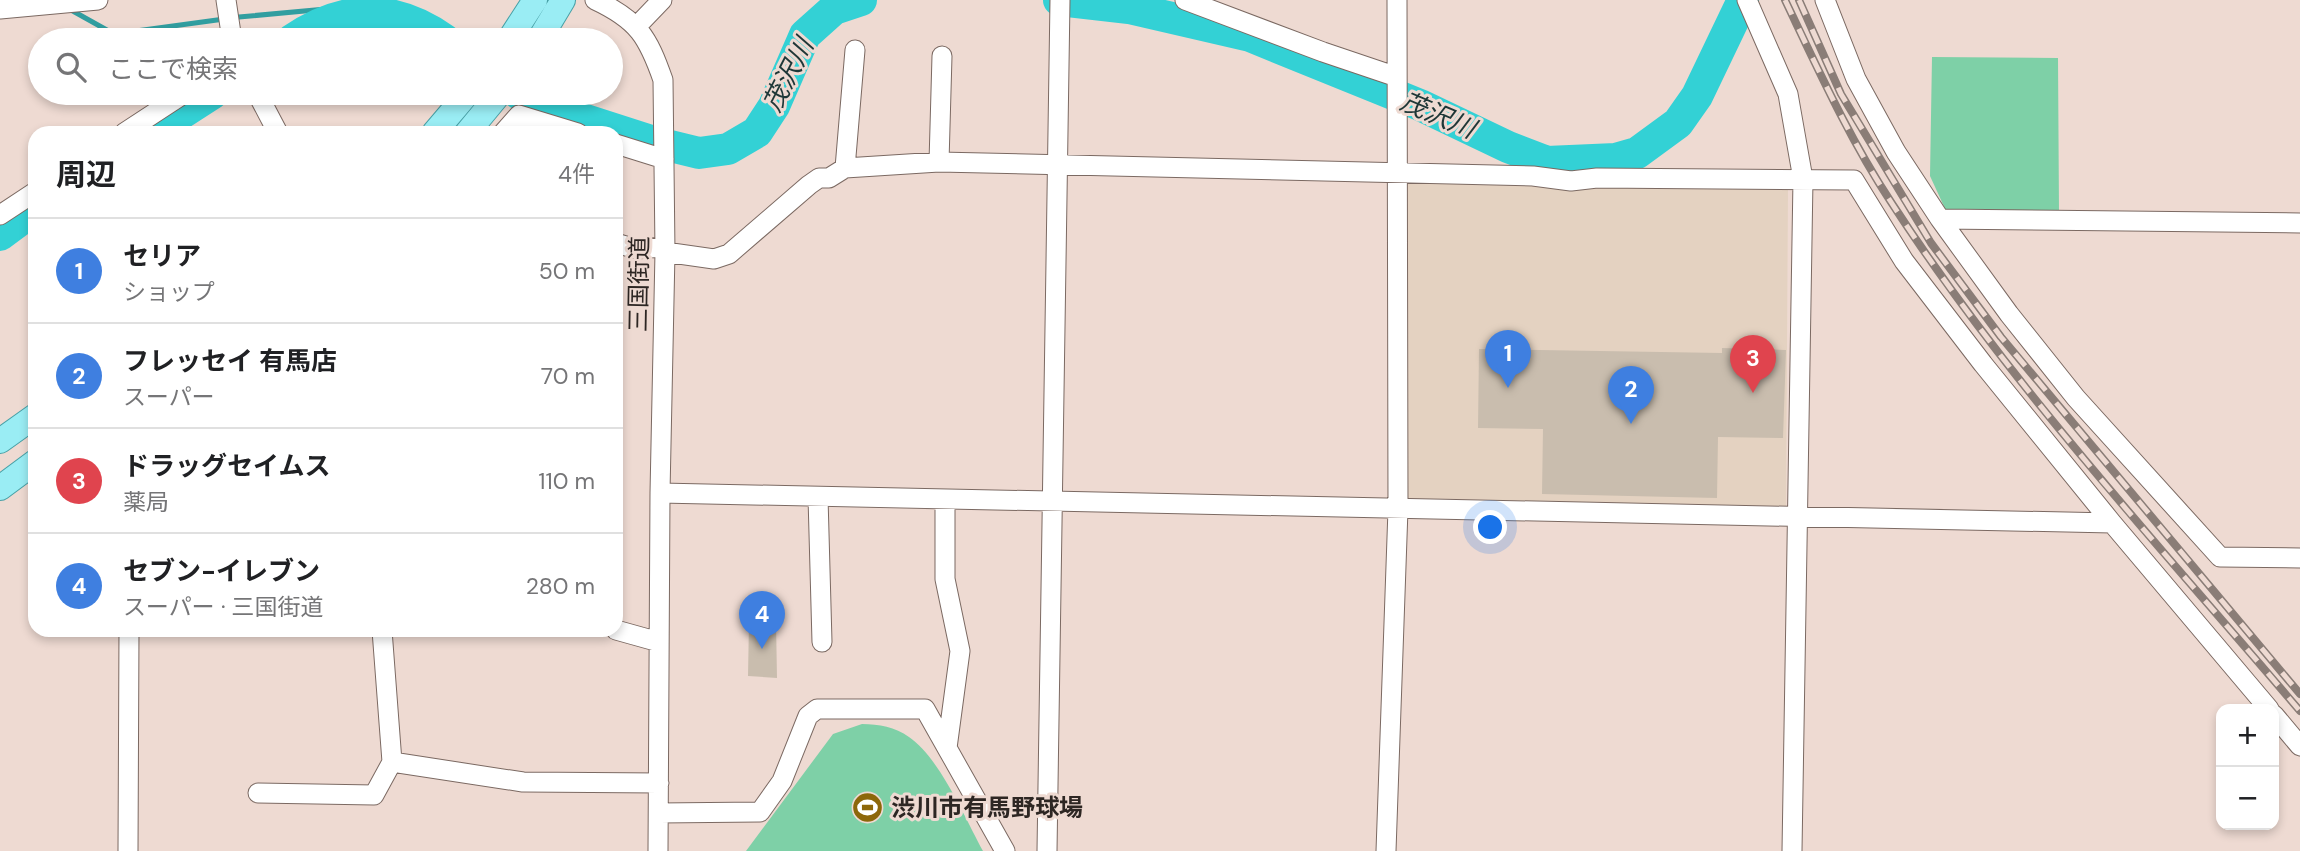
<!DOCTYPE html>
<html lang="ja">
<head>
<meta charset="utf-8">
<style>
  :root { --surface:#fff; --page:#f2f2f2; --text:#202124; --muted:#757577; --line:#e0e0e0; --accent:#1a73e8 }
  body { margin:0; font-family:"DM Sans","Noto Sans JP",sans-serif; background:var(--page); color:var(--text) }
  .controls { position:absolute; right:21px; bottom:21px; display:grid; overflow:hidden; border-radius:14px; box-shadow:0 4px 10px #0003 }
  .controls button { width:63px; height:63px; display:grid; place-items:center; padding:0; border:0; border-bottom:2px solid var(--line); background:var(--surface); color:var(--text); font:35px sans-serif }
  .you { position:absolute; left:1491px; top:528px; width:24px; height:24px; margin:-18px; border:5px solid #fff; border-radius:50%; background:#1a73e8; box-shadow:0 0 0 10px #1a73e833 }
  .badge { display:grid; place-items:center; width:46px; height:46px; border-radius:50%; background:var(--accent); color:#fff; font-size:23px; font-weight:700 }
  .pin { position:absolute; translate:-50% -58px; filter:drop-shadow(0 2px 4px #0008) }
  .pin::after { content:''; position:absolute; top:37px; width:24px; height:21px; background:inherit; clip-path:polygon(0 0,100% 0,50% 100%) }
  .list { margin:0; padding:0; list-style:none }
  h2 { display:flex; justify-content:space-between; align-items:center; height:91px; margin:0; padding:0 28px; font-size:30px }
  h2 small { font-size:23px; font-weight:400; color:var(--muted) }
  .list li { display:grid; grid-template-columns:46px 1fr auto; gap:21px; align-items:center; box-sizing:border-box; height:105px; padding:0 28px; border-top:2px solid var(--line) }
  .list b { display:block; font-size:26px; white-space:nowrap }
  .list p { margin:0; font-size:23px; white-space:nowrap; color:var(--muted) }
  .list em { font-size:23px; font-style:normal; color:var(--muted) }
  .icon { flex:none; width:38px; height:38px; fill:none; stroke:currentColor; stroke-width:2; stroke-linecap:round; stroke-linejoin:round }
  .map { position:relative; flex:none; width:2300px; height:851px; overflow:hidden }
  .search { position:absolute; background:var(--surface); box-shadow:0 4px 10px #0003; left:28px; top:28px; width:595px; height:77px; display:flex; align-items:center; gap:18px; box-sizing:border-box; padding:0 24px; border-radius:38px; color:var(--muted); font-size:26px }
  .panel { position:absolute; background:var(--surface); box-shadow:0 4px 10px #0003; left:28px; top:126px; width:595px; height:511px; border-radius:21px }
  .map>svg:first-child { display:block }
  .commercial { fill:#e4d2c1 }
  .green { fill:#7ed0a7 }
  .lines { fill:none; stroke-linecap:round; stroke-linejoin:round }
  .stream { stroke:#319ea0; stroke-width:5 }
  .river { stroke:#33d1d5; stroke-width:32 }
  .building { fill:#c9bdae }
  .minor-casing { stroke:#7b6962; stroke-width:21 }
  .major-casing { stroke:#48a0a6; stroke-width:26 }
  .minor { stroke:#fff; stroke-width:19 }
  .major { stroke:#9aedf4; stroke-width:24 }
  .rail-casing { stroke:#8a7d77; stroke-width:8 }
  .rail { stroke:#eedad2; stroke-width:5; stroke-dasharray:16; stroke-linecap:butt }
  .labels { text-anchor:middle; stroke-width:6; stroke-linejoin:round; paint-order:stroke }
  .street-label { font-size:24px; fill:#2d2623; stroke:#eedad2 }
  .poi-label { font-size:24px; font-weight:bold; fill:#2d2623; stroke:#eedad2; text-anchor:start }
  .water-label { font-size:26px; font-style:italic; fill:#1e3737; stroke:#eedad2 }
</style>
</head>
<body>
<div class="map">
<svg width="2300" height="851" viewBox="0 0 2300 851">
  <rect width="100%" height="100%" fill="#eedad2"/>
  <path class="commercial" d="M1402,177L1788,186L1786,512L1405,504Z"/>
  <path class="green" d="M1932,57L2058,58L2059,214L1947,213L1930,176Z
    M862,724C879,724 895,727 909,737C939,757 965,818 983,851H746L833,734Z"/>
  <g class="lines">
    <path class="stream" d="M71,10L114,34L239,17L326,9L338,17"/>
    <path class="river" d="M1059,0L1129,8L1250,36L1420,105L1508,147L1547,162L1616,159L1637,153L1678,123L1697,96L1743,0
      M292,40C343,5 393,3 445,40
      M518,93L539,105L654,142L699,153L728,149L757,132L774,106L805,35L834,9L861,0
      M151,133L213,93
      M0,235L35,209"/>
  </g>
  <path class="building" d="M1722,348L1786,350L1783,438L1718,437L1717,498L1542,494L1543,429L1478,428L1479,349L1722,353Z
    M749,622H776L777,678L748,676Z"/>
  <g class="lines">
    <defs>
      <path id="minor" d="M226,0L232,40
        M595,0C638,20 648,37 663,80L665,252L660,493L658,851
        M1185,0L1323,52L1397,77
        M1747,0L1788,94L1803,179L1792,851
        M1825,0L1856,79L1896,152L1940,219
        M0,9L98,0
        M637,26L662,0
        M257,93L278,133
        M124,133L185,93
        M503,133L519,115L578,133
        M616,144L664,159
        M939,162L942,56
        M845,168L855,50
        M0,215L35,192
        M2300,223L1940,219L2009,314L2076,398L2220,557L2300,558
        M616,243L636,249L664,247
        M665,252L714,259L729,254L809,185L819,178H829L845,168L939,162L1533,176L1571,181L1597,178L1854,180L1904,261L1983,364L2112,523L2269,709
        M660,493L2112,523
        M818,497L822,642
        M945,500V579L960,651L947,748L1005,851
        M382,630L392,762
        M616,630L659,642
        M2274,715L2300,746
        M258,793L374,795L392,762L523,782L659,783
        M659,813L760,812L782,781L808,716L817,709H925L947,748
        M128,851L129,630
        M1047,851L1060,0
        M1386,851L1398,509L1397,0"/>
      <path id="major" d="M509,40L535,0
        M539,40L563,0
        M434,133L468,93
        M467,133L500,93
        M0,441L35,416
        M0,488L35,462"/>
    </defs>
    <use href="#minor" class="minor-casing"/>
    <use href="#major" class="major-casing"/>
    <use href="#minor" class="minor"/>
    <use href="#major" class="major"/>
    <defs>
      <path id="rail" d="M1785,0C1818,69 1849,138 1891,202C2009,384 2160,546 2300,711
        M1799,0L1841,94L1931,243L2001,337L2300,694"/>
    </defs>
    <use href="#rail" class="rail-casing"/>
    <use href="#rail" class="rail"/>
  </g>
  <defs>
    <symbol id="stadium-disc" viewBox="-11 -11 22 22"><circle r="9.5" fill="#8d670a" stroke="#eedad2"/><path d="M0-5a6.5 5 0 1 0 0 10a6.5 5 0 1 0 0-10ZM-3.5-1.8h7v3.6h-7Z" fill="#fff"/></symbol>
  </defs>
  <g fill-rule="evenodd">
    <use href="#stadium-disc" x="850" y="790" width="35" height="35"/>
  </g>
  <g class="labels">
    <g class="street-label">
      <text transform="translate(639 284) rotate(-89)" y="8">三国街道</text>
    </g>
    <g class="poi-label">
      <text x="891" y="816">渋川市有馬野球場</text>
    </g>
    <g class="water-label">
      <text transform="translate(788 75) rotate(-63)" y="9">茂沢川</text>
      <text transform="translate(1438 115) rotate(23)" y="9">茂沢川</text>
    </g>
  </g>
</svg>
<div class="controls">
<button>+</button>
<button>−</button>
</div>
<div class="you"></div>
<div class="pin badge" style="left:1508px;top:388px;background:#3f7fe0">1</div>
<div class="pin badge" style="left:1631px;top:424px;background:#3f7fe0">2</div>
<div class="pin badge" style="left:1753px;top:393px;background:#e0444e">3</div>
<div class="pin badge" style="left:762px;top:649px;background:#3f7fe0">4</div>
<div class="search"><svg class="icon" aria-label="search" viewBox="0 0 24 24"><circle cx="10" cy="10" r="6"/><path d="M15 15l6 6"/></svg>ここで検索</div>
<section class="panel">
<h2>周辺<small>4件</small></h2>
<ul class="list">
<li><span class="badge" style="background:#3f7fe0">1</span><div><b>セリア</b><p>ショップ</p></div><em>50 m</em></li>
<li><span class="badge" style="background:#3f7fe0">2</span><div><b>フレッセイ 有馬店</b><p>スーパー</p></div><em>70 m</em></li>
<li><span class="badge" style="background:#e0444e">3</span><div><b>ドラッグセイムス</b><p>薬局</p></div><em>110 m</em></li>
<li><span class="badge" style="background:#3f7fe0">4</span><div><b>セブン-イレブン</b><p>スーパー · 三国街道</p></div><em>280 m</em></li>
</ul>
</section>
</div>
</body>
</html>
